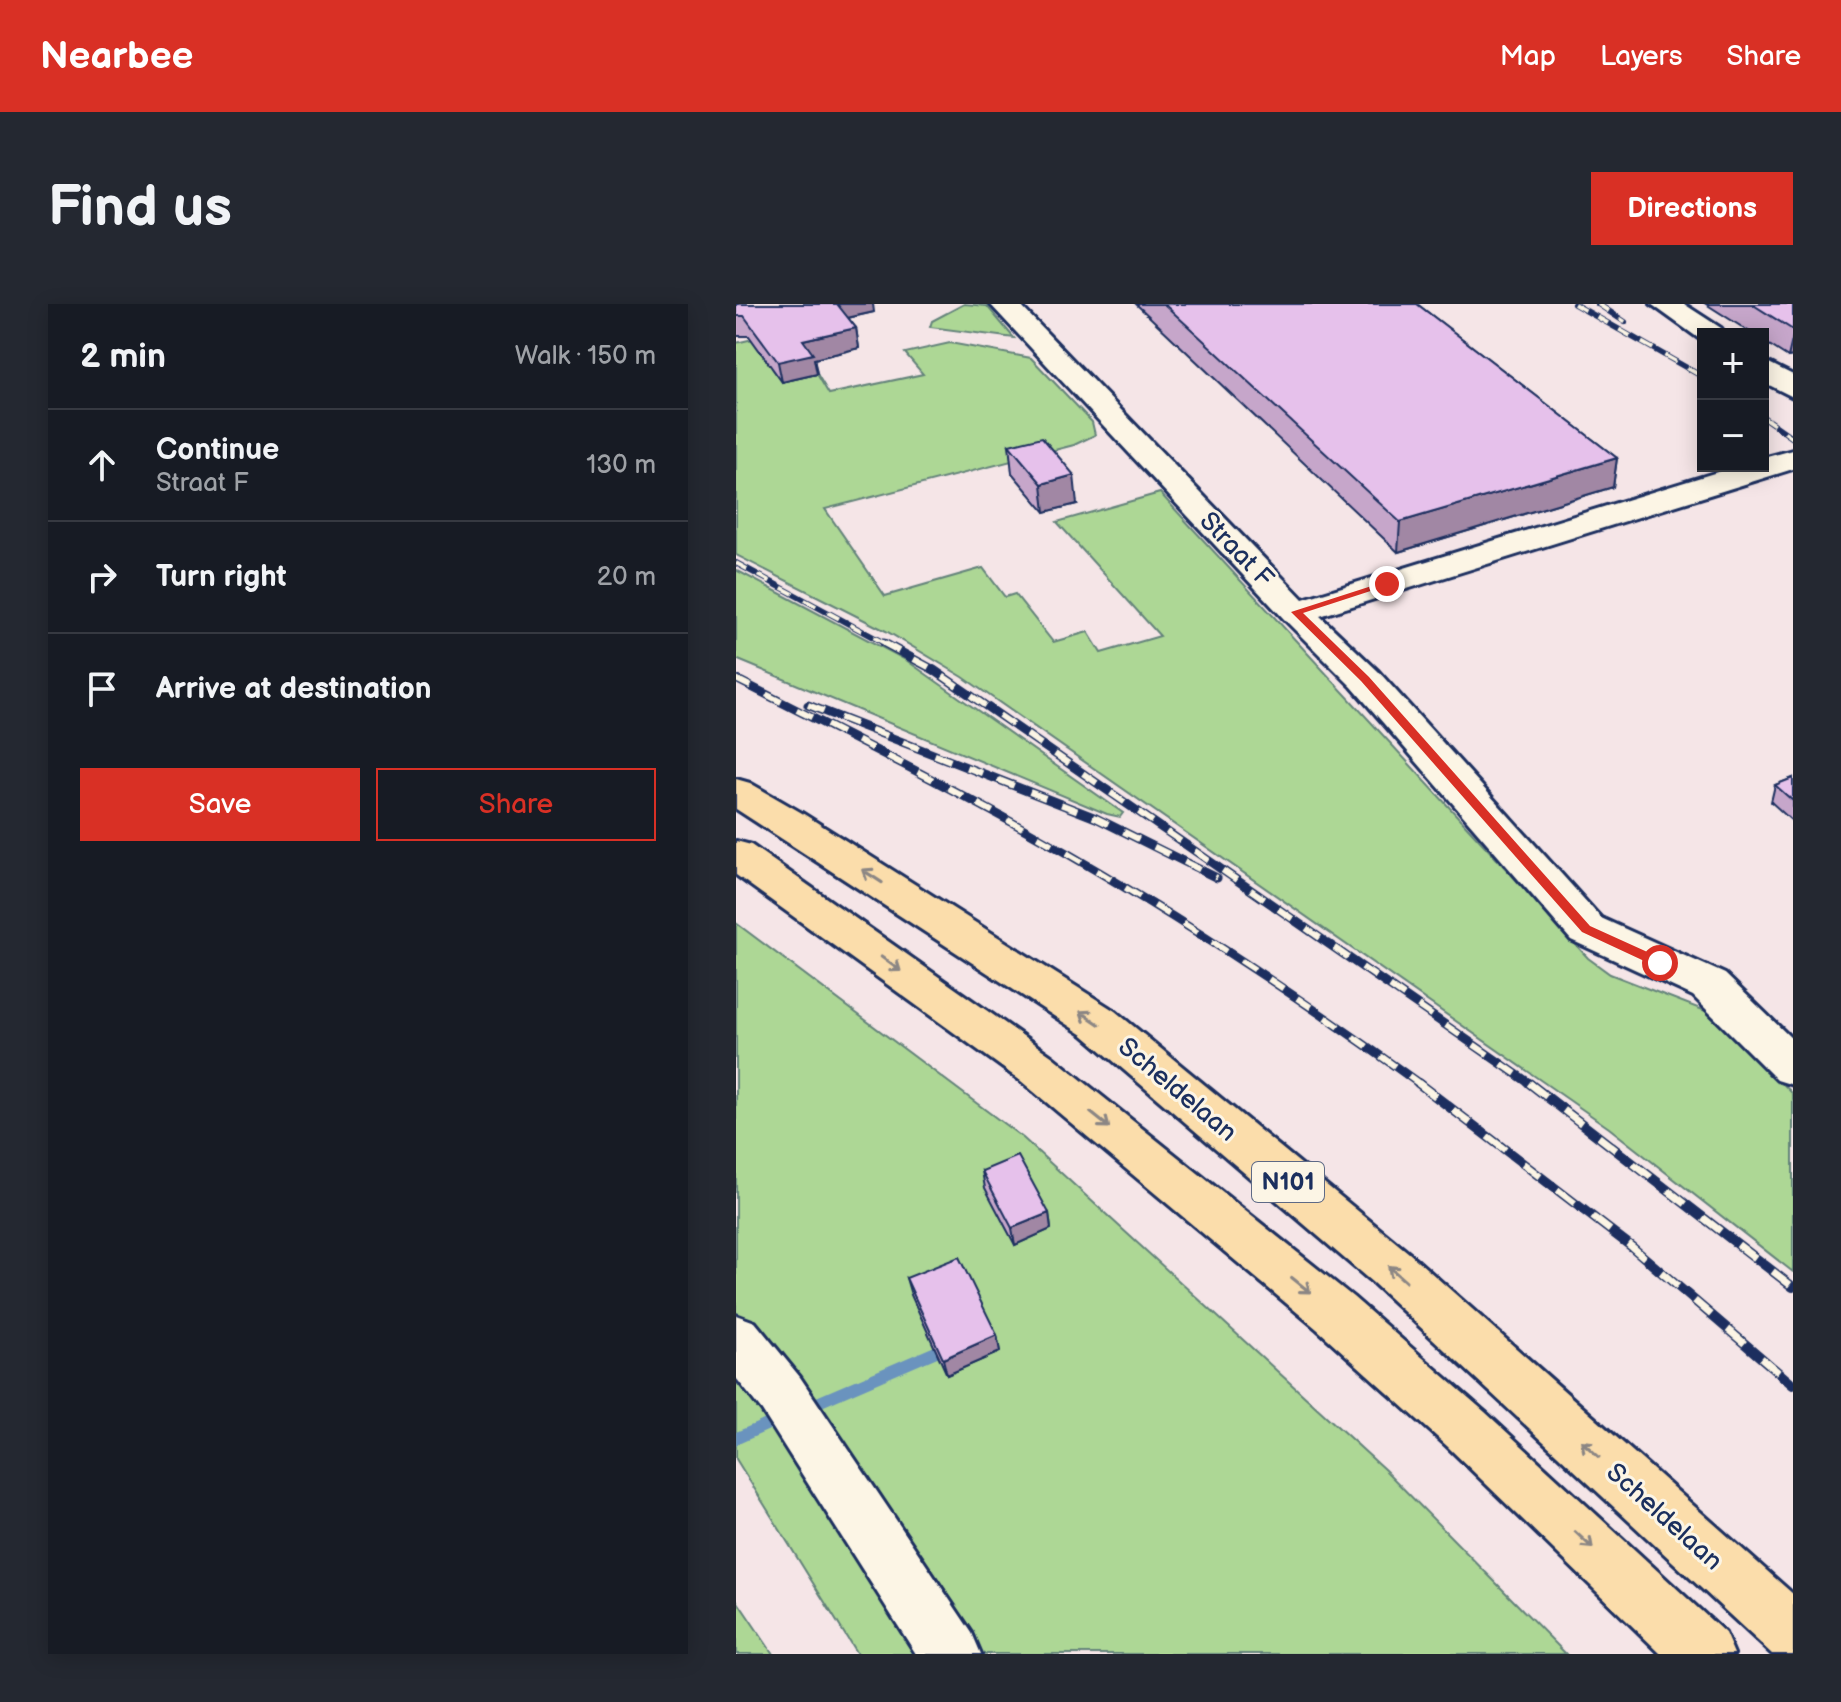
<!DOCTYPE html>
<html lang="en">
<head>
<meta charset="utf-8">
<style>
  :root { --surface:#171b24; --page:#242831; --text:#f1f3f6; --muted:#9ea1a6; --line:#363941; --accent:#d93025 }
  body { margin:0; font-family:"Balsamiq Sans",sans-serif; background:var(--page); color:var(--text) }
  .controls { position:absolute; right:24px; top:24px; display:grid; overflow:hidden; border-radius:0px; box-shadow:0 4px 20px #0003 }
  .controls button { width:72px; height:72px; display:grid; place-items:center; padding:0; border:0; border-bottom:2px solid var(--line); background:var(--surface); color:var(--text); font:40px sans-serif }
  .stop { position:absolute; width:24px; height:24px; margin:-18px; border:6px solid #d93025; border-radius:50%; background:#fff }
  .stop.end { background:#d93025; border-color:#fff; box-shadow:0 2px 8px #0008 }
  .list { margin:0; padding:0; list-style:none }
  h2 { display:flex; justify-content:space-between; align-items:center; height:104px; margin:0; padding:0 32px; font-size:34px }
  h2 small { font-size:26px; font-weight:400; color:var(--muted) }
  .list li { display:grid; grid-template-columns:52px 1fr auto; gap:24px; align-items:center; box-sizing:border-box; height:112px; padding:0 32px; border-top:2px solid var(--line) }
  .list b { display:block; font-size:30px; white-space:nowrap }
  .list p { margin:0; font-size:26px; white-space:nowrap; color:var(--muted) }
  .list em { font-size:26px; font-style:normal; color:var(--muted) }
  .actions { display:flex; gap:16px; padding:24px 32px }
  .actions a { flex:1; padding:18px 0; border:2px solid var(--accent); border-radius:0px; text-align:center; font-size:28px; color:var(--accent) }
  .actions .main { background:var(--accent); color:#fff }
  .icon { flex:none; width:44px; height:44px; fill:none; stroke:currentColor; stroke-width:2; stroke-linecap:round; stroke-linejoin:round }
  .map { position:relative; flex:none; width:1057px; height:1350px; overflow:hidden; border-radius:0px }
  header { display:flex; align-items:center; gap:48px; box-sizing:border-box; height:112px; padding:0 40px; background:var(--accent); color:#fff }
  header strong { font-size:38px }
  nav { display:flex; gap:44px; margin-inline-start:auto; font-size:28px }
  .intro { display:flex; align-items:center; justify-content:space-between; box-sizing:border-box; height:192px; padding:0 48px }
  h1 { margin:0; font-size:56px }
  .button { padding:20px 36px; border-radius:0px; background:var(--accent); color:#fff; font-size:28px; font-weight:700 }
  main { display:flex; gap:48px; padding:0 48px }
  aside { flex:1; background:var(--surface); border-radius:0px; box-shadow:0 4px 20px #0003 }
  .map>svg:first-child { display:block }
  .green { fill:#add795; stroke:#64837a; stroke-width:2 }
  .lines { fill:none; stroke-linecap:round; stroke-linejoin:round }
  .stream { fill:#6a93be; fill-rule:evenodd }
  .minor-casing { stroke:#1b2f5e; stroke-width:6 }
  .major-casing { stroke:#1b2f5e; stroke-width:6 }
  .minor { fill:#fcf5e5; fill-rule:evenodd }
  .major { fill:#fbddab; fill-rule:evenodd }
  .rail-far2-casing { stroke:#1b2f5e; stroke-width:6 }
  .rail-far1-casing { stroke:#1b2f5e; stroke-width:9 }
  .rail-casing { stroke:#1b2f5e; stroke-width:10 }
  .rail-far2 { stroke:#fcf5e5; stroke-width:4; stroke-dasharray:13; stroke-linecap:butt }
  .rail-far1 { stroke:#fcf5e5; stroke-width:6; stroke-dasharray:17; stroke-linecap:butt }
  .rail { stroke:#fcf5e5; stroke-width:7; stroke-dasharray:22; stroke-linecap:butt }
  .wall { fill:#c6a6ca; stroke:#1b2f5e; stroke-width:2 }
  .shaded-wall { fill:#a187a4; stroke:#1b2f5e; stroke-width:2 }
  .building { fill:#e6c1eb; stroke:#1b2f5e; stroke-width:2 }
  .oneway { stroke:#8b8684 }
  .route { fill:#d93025 }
  .labels { text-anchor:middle; stroke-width:6; stroke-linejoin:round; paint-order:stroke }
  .shield { fill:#fcf5e5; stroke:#5e6a86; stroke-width:2 }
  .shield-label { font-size:24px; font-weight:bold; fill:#1b2f5e }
  .street-label { font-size:26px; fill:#1b2f5e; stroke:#fcf5e5 }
</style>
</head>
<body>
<header>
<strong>Nearbee</strong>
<nav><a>Map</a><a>Layers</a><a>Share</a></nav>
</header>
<div class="intro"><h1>Find us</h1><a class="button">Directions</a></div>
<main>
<aside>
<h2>2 min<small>Walk · 150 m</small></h2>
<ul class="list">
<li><svg class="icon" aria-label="ahead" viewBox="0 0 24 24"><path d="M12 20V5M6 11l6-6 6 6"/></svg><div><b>Continue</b><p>Straat F</p></div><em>130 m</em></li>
<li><svg class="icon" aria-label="right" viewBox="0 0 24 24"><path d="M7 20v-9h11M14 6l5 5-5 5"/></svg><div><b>Turn right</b></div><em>20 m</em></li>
<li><svg class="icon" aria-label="arrive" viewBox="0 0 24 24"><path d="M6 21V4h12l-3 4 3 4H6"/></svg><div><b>Arrive at destination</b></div></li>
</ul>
<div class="actions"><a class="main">Save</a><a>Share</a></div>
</aside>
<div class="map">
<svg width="1057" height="1350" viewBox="0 0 1057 1350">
  <rect width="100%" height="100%" fill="#f5e5e7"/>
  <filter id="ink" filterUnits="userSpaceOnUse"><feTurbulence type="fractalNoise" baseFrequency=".0125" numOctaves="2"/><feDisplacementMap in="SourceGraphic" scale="16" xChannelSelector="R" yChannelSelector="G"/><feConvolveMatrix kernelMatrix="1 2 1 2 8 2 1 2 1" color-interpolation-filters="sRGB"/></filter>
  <g filter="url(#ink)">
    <path class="green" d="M228,0L251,2L278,34L194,23L196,17Z
      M50,27L36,64L46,78L81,70L93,90L187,70L169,49L214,39L295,54L356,118L359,131L338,141L89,205L149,292L247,264L269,293L279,290L317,338L352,328L365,349L424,332L321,218L424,189L852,654L874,670L980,711L1057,790V968L873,824L227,373L150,327L0,251V39Z
      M0,266L170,356L387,509L384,513L371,510L0,355Z
      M0,619L287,834L649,1166L830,1350H121L0,1155Z
      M0,1295L37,1350H0Z"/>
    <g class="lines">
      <path class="stream" d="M201,1041L206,1043L208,1047L206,1051L74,1108L69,1110L64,1108L62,1104L64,1100Z
        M46,1108L51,1110L53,1114L51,1118L0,1141V1128Z"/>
      <defs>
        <path id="minor" d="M254,0H283L567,295L1001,162H1027V154L1057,146V165L584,312L642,367L865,614L989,670L1057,736V781L1041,776L957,692L835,636L616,383L548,315Z
          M915,0H948L985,24L989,30H967L965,36Z
          M1027,56L1057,71V93L1027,78Z
          M0,1011L19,1018L64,1073L236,1329L245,1350H180L26,1107L0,1074Z"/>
        <path id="major" d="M0,475L14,479L66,509L379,707L673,949L1057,1290V1350H1036L637,979L347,731L0,505Z
          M0,537L15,541L317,753L617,993L749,1108L989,1329L998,1350H925L711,1142L581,1025L285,777L0,571Z"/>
      </defs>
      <use href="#minor" class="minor-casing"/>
      <use href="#major" class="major-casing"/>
      <use href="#minor" class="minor"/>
      <use href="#major" class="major"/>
      <defs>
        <path id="rail-far2" d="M838,0L967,73
          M862,0L889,18
          M1027,113L1057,134
          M0,259L152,341"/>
        <path id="rail-far1" d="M148,339L198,366L796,781
          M0,375C112,432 225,488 334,551C455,621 572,699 685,781
          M72,401L360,514L481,574"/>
        <path id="rail" d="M682,779L896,943L1057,1081
          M793,779L1057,983"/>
      </defs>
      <use href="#rail-far2" class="rail-far2-casing"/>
      <use href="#rail-far1" class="rail-far1-casing"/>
      <use href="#rail" class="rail-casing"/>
      <use href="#rail-far2" class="rail-far2"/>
      <use href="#rail-far1" class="rail-far1"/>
      <use href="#rail" class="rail"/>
    </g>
    <path class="wall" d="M0,0L138,8L112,14L120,24L123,44L78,55L81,70L46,78L13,32H0Z
      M400,0H681L881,154L877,183L662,248Z
      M970,0H1057V52L1052,53L1027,37V30H1017Z
      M273,141L341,200L309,208L276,169Z
      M1057,474V518L1035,498L1039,481Z
      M246,867L313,909L315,925L279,941L249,884Z
      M170,974L261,1031L264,1048L211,1071L175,991Z"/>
    <path class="shaded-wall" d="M99,0H137L138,8L102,16Z
      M120,24L123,44L78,55L81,70L46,78L42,58L67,36Z
      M1057,32V52L1052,53Z
      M881,154L877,183L662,248L664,218Z
      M338,171L341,200L309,208L306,180Z
      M313,909L315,925L279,941L276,924Z
      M261,1031L264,1048L211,1071L207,1055Z"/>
    <path class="building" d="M0,0H101L120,24L67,36L77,50L42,58L8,12H0Z
      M428,0H681L881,154L664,218Z
      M1016,0H1057V26Z
      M306,133L338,171L306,180L273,141Z
      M1057,474V497L1039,481Z
      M282,852L313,909L276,924L246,867Z
      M223,953L261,1031L207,1055L170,974Z"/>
    <defs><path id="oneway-shaft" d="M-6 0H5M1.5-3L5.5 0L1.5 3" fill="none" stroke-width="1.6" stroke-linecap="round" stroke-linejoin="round" transform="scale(2)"/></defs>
    <g class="oneway">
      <use href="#oneway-shaft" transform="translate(136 572) rotate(-147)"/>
      <use href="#oneway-shaft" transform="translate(155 660) rotate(36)"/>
      <use href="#oneway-shaft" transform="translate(354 714) rotate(-146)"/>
      <use href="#oneway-shaft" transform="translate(364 816) rotate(39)"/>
      <use href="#oneway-shaft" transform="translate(661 970) rotate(-138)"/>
      <use href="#oneway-shaft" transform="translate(565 981) rotate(39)"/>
      <use href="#oneway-shaft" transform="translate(854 1145) rotate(-138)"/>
      <use href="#oneway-shaft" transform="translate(848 1236) rotate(43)"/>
    </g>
  </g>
  <path class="route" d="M648,278L656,280L567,309L633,373L854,622L929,656V662H919L846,628L625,377L555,308Z"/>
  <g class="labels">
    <rect class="shield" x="516" y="858" width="72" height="40" rx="6"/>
    <g class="shield-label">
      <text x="552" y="886">N101</text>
    </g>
    <g class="street-label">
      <text transform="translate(501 245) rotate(46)" y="9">Straat F</text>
      <text transform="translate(442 785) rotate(40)" y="9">Scheldelaan</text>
      <text transform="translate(929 1212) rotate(42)" y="9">Scheldelaan</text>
    </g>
  </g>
</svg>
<div class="controls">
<button>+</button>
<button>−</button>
</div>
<div class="stop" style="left:924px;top:659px"></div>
<div class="stop end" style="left:651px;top:280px"></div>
</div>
</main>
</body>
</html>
